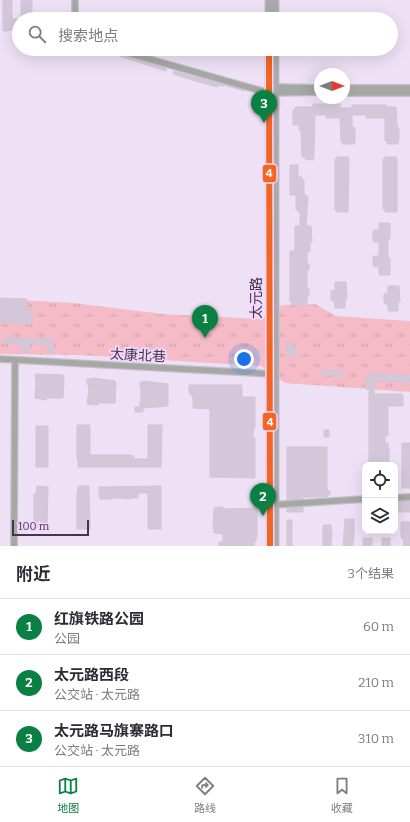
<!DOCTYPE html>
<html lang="zh">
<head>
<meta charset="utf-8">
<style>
  :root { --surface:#fff; --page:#f2f2f3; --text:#2b2b33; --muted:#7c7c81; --line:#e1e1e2; --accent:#0b8043 }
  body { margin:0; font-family:Bitter,"Noto Sans SC",serif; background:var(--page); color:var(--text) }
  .controls { position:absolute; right:12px; bottom:12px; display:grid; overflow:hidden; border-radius:8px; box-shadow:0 4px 16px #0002 }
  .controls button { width:36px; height:36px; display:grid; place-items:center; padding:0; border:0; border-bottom:1px solid var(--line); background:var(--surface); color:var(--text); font:20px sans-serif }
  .compass { position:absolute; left:314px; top:68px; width:36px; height:36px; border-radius:50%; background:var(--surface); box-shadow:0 4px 16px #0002; rotate:90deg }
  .scale { position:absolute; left:12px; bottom:10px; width:77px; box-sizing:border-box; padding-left:4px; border:2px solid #443749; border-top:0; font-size:11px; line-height:14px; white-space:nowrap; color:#443749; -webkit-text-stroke:3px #f2d8fd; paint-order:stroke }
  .you { position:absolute; left:244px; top:359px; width:14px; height:14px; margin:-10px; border:3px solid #fff; border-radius:50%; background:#1a73e8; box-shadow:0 0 0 6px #1a73e833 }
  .badge { display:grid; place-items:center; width:26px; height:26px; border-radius:50%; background:var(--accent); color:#fff; font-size:13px; font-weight:700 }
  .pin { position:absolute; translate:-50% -33px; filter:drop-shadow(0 1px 2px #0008) }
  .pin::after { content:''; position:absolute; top:21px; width:14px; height:12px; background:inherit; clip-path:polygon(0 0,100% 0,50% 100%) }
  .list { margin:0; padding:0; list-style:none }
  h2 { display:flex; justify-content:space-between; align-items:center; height:52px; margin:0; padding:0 16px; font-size:17px }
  h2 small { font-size:13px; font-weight:400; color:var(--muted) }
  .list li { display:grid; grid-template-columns:26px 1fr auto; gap:12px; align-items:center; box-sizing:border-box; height:56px; padding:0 16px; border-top:1px solid var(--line) }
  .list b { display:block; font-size:15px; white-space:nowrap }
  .list p { margin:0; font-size:13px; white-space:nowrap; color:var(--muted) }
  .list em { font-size:13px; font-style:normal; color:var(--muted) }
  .icon { flex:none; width:22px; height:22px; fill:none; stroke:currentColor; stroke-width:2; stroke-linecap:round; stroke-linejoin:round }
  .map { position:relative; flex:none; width:410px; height:546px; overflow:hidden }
  .search { position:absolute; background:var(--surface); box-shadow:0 4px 16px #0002; left:12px; right:12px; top:12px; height:44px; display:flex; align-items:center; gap:10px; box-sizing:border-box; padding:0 14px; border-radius:22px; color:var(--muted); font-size:15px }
  .sheet { height:220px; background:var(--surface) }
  nav { display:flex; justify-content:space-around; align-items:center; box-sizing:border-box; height:56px; border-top:1px solid var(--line); background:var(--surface); font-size:11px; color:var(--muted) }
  nav a { display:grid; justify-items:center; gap:2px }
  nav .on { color:var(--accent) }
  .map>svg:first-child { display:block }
  .park { fill:url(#park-tufts) }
  .building { fill:#d4c7d9; stroke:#d1c5d7 }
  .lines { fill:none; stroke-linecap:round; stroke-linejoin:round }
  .minor-casing { stroke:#c8bcce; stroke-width:8 }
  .major-casing { stroke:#c8bcce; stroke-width:9 }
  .minor { stroke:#a5a9a3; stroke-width:5.5 }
  .major { stroke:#abaaac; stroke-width:7 }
  .bus-1-casing { stroke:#f2d8fd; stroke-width:9 }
  .bus-1 { stroke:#f26522; stroke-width:6 }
  .labels { text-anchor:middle; stroke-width:3.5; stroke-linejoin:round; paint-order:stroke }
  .street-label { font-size:14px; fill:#443749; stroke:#f2d8fd }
  .line-badge { stroke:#f2d8fd; stroke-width:1.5 }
  .badge-label { font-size:11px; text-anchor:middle; font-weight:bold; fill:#fff }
</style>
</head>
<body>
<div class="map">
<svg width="410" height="546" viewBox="0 0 410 546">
  <defs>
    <pattern id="park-tufts" width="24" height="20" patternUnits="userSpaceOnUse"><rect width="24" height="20" fill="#f5bcc8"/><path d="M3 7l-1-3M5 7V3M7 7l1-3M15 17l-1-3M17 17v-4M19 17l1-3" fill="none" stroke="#d3a2ad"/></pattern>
  </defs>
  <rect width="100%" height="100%" fill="#eee0f5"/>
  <path class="park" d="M0,299L73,303L163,314L262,319L282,305L315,304L336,316L410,321V392L285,383L261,366L80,355L0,354Z"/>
  <path class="building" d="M3,0H12V19H19V30L3,31Z
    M21,0H32V19H21Z
    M97,49H110L113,53L166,68V71Z
    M174,71L244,90V91L224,85V86L217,85V87L192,80L173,74Z
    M256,94L262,95L260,101L254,99Z
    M313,104H340V108H352V105H386V107H396L397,126L399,128V141H398V144H387V141H385V118H366V115H352V126L355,128V142L354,144H343V142H341L340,118H326V115H315L314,157L313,160L305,159V157H302L301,131L299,130V125H293V110L296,107H313Z
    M337,157H348L349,159L348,212H337V210H335V159H337Z
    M385,157H396L397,159V212H385V209H383V159H385Z
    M290,165H298V177H302V180H304V195H306L308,197L306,226H311L312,242H310V252H307V264H309V270H307V289H309V296H307V306L292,305V302H290V251H295V226H300V212H298V210H296V195H290Z
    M379,223H390V239H388V258H390V275H379V267L373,266V257L374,256H379V242H374L373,240V232L374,230H379Z
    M335,282H346L347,299H345V308H335V302L331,300V291L335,290Z
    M388,286H399L400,302H398V311H388V305L384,303V294L388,293Z
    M0,298L27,299L26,310H33L32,324L0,322Z
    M4,338L51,339V345L29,343V353L24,352L25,346H18V344L4,343Z
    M287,344L295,345V356L287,355Z
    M49,345H54L53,354L48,353Z
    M256,349L260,350V359H256Z
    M323,370L343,371V376L322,375Z
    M369,373L410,375V382L374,381V394H402V396H403V406H388V436H385V443H388V448H389V465H369V390L366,389L365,377H369Z
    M35,374L63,375L64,378L63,398H47L46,400L35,398L36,384Z
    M92,378L115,381V383H116L115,403H99L98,405L87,404L89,390L88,384H87V379H91Z
    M144,381L168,384V406L143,408V412H135V407H140V402H141V388H140V382H144Z
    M189,385H242V397H255V427L253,431V438H255V478L210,477V409L193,408V396H191V393H189Z
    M77,425H90V455H130L134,456V459H148V425H162L161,467H78V459H77Z
    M36,426H48V467H36Z
    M324,430H329V437H324Z
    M402,443H410V488H402Z
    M287,447H327V491H330V495H327V497H303V499L287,500Z
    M37,486L48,487L47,528H36V521H34V494H36Z
    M79,486H89L90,529H77V494L78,487Z
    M161,486V529H148V493H138V498H130V499L116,498H112V499H100V495H99V487Z
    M410,501V512H395V502Z
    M219,507H223V509L257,508V537H256V542H254V546H219V542H223V534L214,533V528H213L214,508Z
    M303,507V512H287V508Z
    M345,519H354V541H353V546H343Z
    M287,520H292V546H287Z
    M401,522H410V546H404L403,538H401Z
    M323,525H331V530H332L331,546H323Z
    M363,538H372V546H363Z
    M382,538H390V546H382Z"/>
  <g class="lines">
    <defs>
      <path id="minor" d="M75,0V19
        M114,49L269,93L320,92
        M272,87L320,88
        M344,88H410
        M344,93H410
        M0,359L273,374
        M395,498L410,497
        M272,505L365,499
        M14,546L15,360"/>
      <path id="major" d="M269,0V19
        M275,19V0
        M269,49L270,546
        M275,546V49"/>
    </defs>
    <use href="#minor" class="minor-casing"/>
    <use href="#major" class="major-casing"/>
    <use href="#minor" class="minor"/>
    <use href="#major" class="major"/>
    <defs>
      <path id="bus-1" d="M269,49L270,546"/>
    </defs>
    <use href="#bus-1" class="bus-1-casing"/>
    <use href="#bus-1" class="bus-1"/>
  </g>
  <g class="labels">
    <g class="street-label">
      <text transform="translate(256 298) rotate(-90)" y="5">太元路</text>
      <text transform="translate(138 355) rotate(3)" y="5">太康北巷</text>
    </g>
  </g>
  <g class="line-badge">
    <rect x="262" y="164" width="15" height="19" rx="4" fill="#f26522"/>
    <rect x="262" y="412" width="15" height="19" rx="4" fill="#f26522"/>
  </g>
  <g class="badge-label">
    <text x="269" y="177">4</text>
    <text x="270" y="426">4</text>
  </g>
</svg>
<div class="controls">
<button><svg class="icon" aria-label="locate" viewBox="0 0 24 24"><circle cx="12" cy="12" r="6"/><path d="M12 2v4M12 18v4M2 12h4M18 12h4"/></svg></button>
<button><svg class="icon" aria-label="layers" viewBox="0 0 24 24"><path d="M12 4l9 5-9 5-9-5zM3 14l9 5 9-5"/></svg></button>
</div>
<svg class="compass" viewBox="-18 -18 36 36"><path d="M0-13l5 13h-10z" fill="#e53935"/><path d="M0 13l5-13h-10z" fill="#7c7c81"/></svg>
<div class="scale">100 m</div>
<div class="you"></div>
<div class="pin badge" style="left:205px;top:338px">1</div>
<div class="pin badge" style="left:263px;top:516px">2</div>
<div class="pin badge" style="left:264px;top:123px">3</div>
<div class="search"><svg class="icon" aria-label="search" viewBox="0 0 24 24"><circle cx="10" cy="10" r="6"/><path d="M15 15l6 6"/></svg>搜索地点</div>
</div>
<section class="sheet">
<h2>附近<small>3个结果</small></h2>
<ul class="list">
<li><span class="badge">1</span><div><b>红旗铁路公园</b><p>公园</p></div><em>60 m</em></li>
<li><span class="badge">2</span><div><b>太元路西段</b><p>公交站 · 太元路</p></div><em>210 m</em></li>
<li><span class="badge">3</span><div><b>太元路马旗寨路口</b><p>公交站 · 太元路</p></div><em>310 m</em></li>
</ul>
</section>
<nav>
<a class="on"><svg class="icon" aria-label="map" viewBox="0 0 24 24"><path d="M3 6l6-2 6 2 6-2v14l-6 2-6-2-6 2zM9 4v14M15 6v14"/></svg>地图</a>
<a><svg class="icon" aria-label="directions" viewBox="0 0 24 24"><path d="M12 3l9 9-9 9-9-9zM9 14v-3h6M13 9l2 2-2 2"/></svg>路线</a>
<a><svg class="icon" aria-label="saved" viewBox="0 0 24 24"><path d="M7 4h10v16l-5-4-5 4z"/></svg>收藏</a>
</nav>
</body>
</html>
